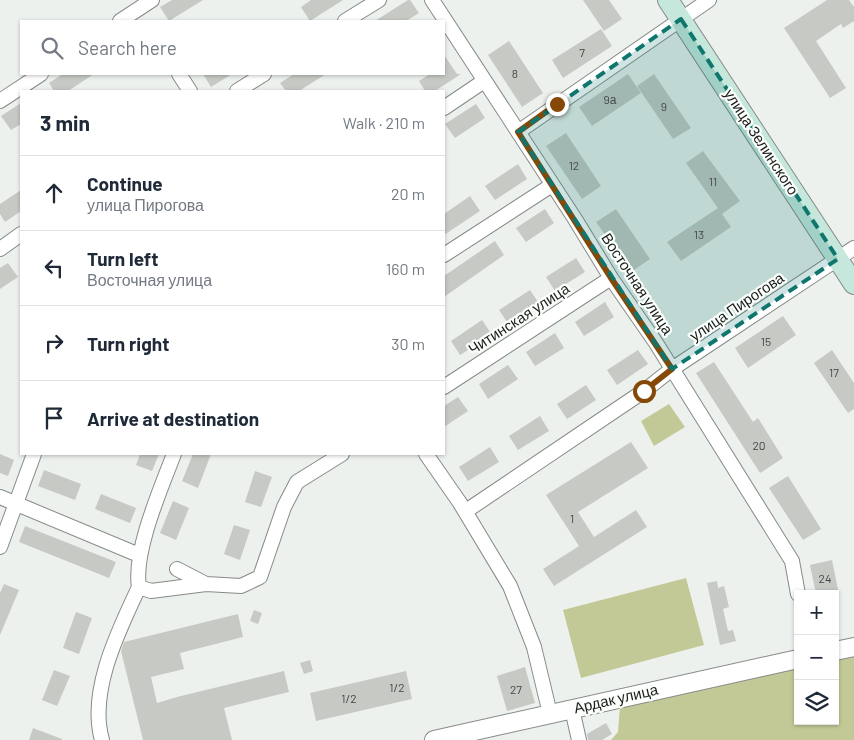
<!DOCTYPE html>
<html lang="en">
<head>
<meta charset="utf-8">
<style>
  :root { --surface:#fff; --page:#f6f6f7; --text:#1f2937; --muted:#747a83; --line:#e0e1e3 }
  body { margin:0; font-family:Barlow,sans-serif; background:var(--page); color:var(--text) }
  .controls { position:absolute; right:15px; bottom:15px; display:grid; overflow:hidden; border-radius:0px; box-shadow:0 1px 4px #0004 }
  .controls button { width:45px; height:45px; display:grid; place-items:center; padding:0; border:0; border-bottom:1px solid var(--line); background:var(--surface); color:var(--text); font:25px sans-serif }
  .stop { position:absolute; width:15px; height:15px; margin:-11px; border:4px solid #864807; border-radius:50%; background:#fff }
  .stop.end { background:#864807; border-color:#fff; box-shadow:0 1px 5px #0008 }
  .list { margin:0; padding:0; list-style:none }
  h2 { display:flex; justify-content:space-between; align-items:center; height:65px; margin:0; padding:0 20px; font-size:21px }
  h2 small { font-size:16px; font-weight:400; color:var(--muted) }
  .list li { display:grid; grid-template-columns:32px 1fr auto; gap:15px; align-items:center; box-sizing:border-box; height:75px; padding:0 20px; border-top:1px solid var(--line) }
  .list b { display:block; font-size:19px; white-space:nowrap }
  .list p { margin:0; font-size:16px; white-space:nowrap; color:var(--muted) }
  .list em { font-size:16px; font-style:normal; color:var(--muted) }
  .icon { flex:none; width:28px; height:28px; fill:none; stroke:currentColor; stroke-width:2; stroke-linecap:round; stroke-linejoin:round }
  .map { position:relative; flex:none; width:854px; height:740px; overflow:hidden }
  .search { position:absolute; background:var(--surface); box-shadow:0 1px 4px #0004; left:20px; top:20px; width:425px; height:55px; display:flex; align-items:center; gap:12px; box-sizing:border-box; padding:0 18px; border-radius:0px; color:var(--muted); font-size:19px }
  .panel { position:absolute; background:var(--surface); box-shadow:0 1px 4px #0004; left:20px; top:90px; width:425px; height:365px; border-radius:0px }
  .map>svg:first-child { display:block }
  .green { fill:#c3c996 }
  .building { fill:#c6c9c4 }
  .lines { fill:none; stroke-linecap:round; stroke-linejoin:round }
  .minor-casing { stroke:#878a87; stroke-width:16 }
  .tertiary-casing { stroke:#878a87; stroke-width:20 }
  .secondary-casing { stroke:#878a87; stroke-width:22 }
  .minor { stroke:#fff; stroke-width:14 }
  .tertiary { stroke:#fff; stroke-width:18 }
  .secondary { stroke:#c6e7dc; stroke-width:20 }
  .route { stroke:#864807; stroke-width:6 }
  .marked { fill:#0f766e; fill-opacity:0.2; stroke:#0f766e; stroke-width:4; stroke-dasharray:10 6; stroke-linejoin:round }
  .labels { text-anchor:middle; stroke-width:4.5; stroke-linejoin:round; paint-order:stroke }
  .number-label { font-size:12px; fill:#464846 }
  .street-label { font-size:15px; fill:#1c1d1c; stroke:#fbfffb }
</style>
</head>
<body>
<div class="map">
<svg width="854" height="740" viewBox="0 0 854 740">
  <rect width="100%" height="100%" fill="#edf1ee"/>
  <path class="green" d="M669,404L685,427L654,446L641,421Z
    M686,578L704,645L581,678L563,610Z
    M854,654V740H611L618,732L620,706L798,667V721H835V658Z"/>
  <path class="building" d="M172,0H203L169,21L160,7Z
    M311,0H343L310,21L301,7Z
    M408,0H410L419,13L406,21H375Z
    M583,0H609L622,19L604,31Z
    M827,0H849L854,7V21L843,28L841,24L816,41L846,88L830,98L784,28Z
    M601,29L612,46L563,78L552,60Z
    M509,41L543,93L522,107L488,55Z
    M444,55L457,74H461L435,91H425L419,81L430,74H444Z
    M63,74H94L68,91H54L49,83Z
    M203,74H232L211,87Z
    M294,74H326L299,91H286L280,83Z
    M628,74L641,93L592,126L579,107Z
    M654,74L691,128L673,139L637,86Z
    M21,103V124L11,130L1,116Z
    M476,104L485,118L455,138L445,124Z
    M566,133L601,186L582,199L546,146Z
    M703,151L740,201L722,214L686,163Z
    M518,164L527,179L495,200L485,186Z
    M21,190V211L5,222L0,214V204Z
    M470,196L480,211L444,235V214Z
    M718,208L731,227L681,261L667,242Z
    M545,209L554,223L526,242L516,228Z
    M616,209L650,259L631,272L596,222Z
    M495,241L504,255L444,297V276Z
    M576,258L585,272L555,291L546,277Z
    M8,263L18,277L0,289V268Z
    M530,290L540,305L509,325L499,310Z
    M605,302L614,317L584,336L575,322Z
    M783,316L796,335L748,368L735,348Z
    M482,320L492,335L460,355L451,341Z
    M555,333L564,348L535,366L526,352Z
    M638,350L648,364L617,385L607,370Z
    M832,350L854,383V409L848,413L814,363Z
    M714,362L753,422L758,418L783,458L760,473L696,373Z
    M508,365L518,379L488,399L479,384Z
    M586,385L596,400L567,419L557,404Z
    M458,397L468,411L444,427V406Z
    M540,416L549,431L518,450L509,436Z
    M631,442L648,468L578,512L594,537L636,510L647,527L554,586L543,569L579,546L546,495Z
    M490,447L499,462L468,481L459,467Z
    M0,454L14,460L8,476L0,473Z
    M140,454H159L152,471L136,465Z
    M193,454H211L198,488L182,481Z
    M44,470L81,484L75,500L38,486Z
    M255,471L272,477L261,507L245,502Z
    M788,476L821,529L803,540L769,488Z
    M101,494L136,508L130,523L95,509Z
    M173,501L189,508L176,540L160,533Z
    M234,525L250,530L240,560L224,554Z
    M25,526L116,562L109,578L19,542Z
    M832,560L839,594H816L810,565Z
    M717,581L718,588L724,586L729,607L723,609L728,631L733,630L736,641L720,645L707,583Z
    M4,584L19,590L0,635V593Z
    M254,610L262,613L258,624L250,621Z
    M76,612L92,618L79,654L63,648Z
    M238,614L243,637L180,653L184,669L151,677L157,703L177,697L284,671L289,692L224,708L232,740H143L121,651L124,642Z
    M310,660L313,671L304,674L300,663Z
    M525,667L535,703L507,711L497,676Z
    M54,670L70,676L57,706L42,700Z
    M406,671L412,699L316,721L310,693Z
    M606,723L612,734L602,740H588L587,734Z
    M33,728L62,739V740H29Z"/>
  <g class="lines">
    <defs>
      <path id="minor" d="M432,0L575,219L611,278L656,343L792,561L798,594
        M120,21L152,0
        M345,21L379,0
        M179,74L190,91
        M237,91L264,74
        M0,101L41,74
        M444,108L484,81
        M518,132L709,0
        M0,249L21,234
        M444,255L552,185
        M444,387L611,278
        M426,454L460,503L510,586L534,647L550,714
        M0,497L139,555
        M466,511L644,391L672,369L854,248
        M0,547L34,454
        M177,569L206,584
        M139,587L151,591L206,584L241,586L260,577L284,507L297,482L342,454
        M572,709L579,740
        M102,740C88,691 119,630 139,587C133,552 161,488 174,454"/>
      <path id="tertiary" d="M835,651L854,647
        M434,740L798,659"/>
      <path id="secondary" d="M668,0L854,284"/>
    </defs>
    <use href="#minor" class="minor-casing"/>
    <use href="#tertiary" class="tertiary-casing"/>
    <use href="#secondary" class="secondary-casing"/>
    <use href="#minor" class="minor"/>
    <use href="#tertiary" class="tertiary"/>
    <use href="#secondary" class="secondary"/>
  </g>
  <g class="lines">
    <path class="route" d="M557,104L518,132L611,278L672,369L644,391"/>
  </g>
  <path class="marked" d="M681,19L838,259L672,369L518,132Z"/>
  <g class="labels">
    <g class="number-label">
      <text x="582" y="57">7</text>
      <text x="515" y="78">8</text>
      <text x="610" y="104">9а</text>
      <text x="664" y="111">9</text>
      <text x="574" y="170">12</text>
      <text x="713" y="186">11</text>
      <text x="699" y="239">13</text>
      <text x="766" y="346">15</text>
      <text x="834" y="377">17</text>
      <text x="759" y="450">20</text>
      <text x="572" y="523">1</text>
      <text x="825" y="583">24</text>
      <text x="397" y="692">1/2</text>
      <text x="516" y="694">27</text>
      <text x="349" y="703">1/2</text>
    </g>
    <g class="street-label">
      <text transform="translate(761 142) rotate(57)" y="5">улица Зелинского</text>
      <text transform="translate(637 284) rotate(57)" y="5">Восточная улица</text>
      <text transform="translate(737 307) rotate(-34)" y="5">улица Пирогова</text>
      <text transform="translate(519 319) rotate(-33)" y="5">Читинская улица</text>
      <text transform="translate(616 699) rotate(-13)" y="5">Ардак улица</text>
    </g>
  </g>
</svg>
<div class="controls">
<button>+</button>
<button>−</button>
<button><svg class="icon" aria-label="layers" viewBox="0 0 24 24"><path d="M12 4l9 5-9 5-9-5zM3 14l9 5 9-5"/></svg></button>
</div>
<div class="stop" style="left:644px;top:391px"></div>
<div class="stop end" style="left:557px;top:104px"></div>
<div class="search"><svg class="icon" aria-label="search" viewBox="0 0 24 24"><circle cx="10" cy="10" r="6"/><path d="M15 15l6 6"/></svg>Search here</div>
<section class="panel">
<h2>3 min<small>Walk · 210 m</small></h2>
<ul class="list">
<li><svg class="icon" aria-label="ahead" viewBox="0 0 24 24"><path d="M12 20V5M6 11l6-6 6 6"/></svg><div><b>Continue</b><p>улица Пирогова</p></div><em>20 m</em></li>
<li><svg class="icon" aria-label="left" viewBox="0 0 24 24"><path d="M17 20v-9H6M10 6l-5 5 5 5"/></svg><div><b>Turn left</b><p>Восточная улица</p></div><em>160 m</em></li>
<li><svg class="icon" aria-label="right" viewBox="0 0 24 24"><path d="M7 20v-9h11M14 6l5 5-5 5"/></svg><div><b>Turn right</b></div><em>30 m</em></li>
<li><svg class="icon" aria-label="arrive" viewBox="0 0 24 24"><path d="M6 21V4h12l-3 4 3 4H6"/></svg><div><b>Arrive at destination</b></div></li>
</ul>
</section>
</div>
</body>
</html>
